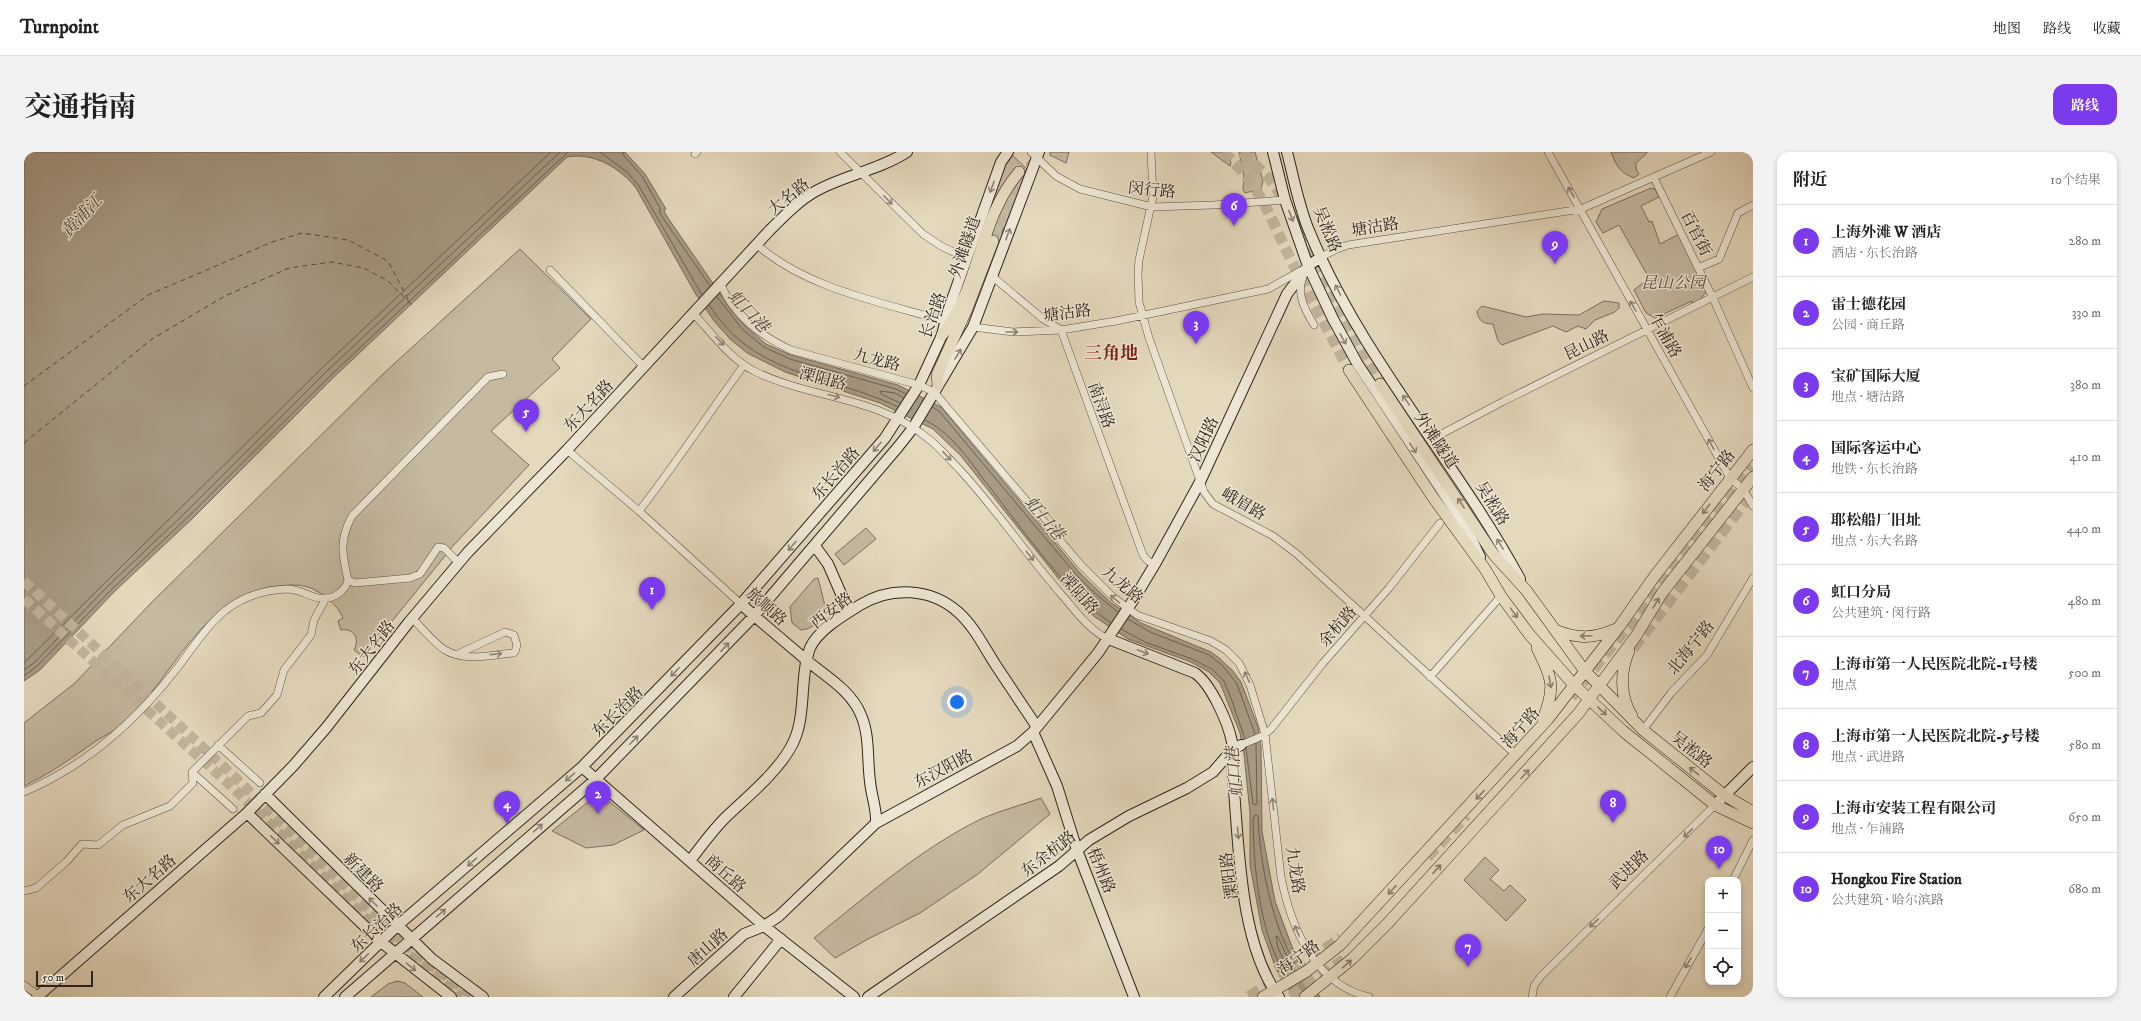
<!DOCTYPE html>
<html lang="zh">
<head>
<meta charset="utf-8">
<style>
  :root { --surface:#fff; --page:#f2f2f2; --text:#222; --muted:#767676; --line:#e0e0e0; --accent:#7c3aed }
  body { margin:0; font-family:"IM FELL DW Pica","Noto Serif SC",serif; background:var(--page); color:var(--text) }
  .controls { position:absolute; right:12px; bottom:12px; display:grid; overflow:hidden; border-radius:8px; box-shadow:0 2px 6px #0003 }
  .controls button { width:36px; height:36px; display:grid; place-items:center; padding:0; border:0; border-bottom:1px solid var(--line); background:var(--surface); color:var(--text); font:20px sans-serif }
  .scale { position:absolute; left:12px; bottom:10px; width:57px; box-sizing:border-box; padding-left:4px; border:2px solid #30241c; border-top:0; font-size:11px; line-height:14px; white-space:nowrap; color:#30241c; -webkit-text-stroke:3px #ede6d4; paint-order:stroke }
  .you { position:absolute; left:933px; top:550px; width:14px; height:14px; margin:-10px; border:3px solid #fff; border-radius:50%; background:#1a73e8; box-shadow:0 0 0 6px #1a73e833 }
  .badge { display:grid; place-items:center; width:26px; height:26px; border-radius:50%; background:var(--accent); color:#fff; font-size:13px; font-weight:700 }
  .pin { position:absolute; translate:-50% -33px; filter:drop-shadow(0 1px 2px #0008) }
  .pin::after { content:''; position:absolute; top:21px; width:14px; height:12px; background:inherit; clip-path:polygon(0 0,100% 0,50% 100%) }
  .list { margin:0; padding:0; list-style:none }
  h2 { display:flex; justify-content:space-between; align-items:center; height:52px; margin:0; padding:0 16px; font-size:17px }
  h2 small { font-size:13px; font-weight:400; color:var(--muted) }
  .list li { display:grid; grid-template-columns:26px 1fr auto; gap:12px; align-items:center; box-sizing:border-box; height:72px; padding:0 16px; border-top:1px solid var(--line) }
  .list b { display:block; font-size:15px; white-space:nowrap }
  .list p { margin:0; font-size:13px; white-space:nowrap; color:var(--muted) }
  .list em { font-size:13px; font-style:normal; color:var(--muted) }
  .icon { flex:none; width:22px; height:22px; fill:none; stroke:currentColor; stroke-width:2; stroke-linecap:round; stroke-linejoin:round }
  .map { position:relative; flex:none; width:1729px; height:845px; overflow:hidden; border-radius:12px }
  header { display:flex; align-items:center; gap:24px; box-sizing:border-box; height:56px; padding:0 20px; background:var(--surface); border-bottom:1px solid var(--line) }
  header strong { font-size:19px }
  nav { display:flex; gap:22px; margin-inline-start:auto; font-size:14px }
  .intro { display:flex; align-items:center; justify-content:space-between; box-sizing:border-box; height:96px; padding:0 24px }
  h1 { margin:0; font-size:28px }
  .button { padding:10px 18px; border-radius:12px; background:var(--accent); color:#fff; font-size:14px; font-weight:700 }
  main { display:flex; gap:24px; padding:0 24px }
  aside { flex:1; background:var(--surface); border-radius:12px; box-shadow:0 2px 6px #0003 }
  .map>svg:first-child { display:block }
  .green { fill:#c5b9a2; stroke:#7a6e5f }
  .water { fill:#a79b86; stroke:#776b5c }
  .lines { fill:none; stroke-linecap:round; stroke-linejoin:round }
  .shore { stroke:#6c6051; stroke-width:1 }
  .ferry { stroke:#54483c; stroke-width:1; stroke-dasharray:5 4; stroke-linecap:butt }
  .secondary-tunnel { stroke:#c0b49d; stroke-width:10; stroke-dasharray:10 5; stroke-linecap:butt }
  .primary-tunnel { stroke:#c0b49d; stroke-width:11; stroke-dasharray:11 5.5; stroke-linecap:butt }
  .highway-tunnel { stroke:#c0b49d; stroke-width:12; stroke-dasharray:12 6; stroke-linecap:butt }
  .street-casing { stroke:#5d5144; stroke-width:8 }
  .secondary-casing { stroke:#30241c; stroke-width:12 }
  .primary-casing { stroke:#30241c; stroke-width:12 }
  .street { stroke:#ede6d4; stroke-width:7 }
  .secondary { stroke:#ede6d4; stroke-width:10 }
  .primary { stroke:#e4d8bd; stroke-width:11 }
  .oneway { stroke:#8e8578 }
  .oneway2 { stroke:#8a7e6c }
  .labels { text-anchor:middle; stroke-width:3; stroke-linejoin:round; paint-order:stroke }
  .street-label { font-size:16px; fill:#30241c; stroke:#ede6d4 }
  .park-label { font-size:16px; font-style:italic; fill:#55493e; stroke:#ede6d4 }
  .water-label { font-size:17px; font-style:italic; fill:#54483c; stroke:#ede6d4 }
  .quarter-label { font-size:18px; font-weight:bold; fill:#7a1f14; stroke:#ede6d4 }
</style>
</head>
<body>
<header>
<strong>Turnpoint</strong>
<nav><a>地图</a><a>路线</a><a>收藏</a></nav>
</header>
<div class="intro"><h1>交通指南</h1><a class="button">路线</a></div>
<main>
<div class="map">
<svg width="1729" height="845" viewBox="0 0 1729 845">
  <rect width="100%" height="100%" fill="#e4d8bd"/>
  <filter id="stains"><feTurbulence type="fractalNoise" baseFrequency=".005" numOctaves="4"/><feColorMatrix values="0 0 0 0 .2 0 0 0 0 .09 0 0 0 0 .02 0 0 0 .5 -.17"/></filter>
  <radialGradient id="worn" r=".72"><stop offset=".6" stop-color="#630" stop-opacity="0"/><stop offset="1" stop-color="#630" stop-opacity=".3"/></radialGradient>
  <path class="green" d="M1026,0H1045L1042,11L1026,3Z
    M1187,0H1204L1207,11L1206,14Z
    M1215,0H1231L1239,29L1237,37L1221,41L1219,37L1220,25Z
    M1587,0H1623V1L1612,11V17L1615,22L1610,26C1597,21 1592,14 1587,0Z
    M988,3L1003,17L1004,21L973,91L964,94L972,46L969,51L967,49L985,4Z
    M1627,36L1631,37L1635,45L1617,54L1625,70L1628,69L1636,92L1655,82L1683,139L1674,150L1668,151V149L1631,166L1622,161L1610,138L1625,126L1595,73L1579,81L1572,70L1578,57Z
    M496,97L567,167L528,207L536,216L467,279L505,313L429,394L339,505L330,498C336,486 330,476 317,478L314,469L319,466C314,453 298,440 284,435C274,432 264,433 254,434C181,441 150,523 102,569C94,577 82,583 72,589C49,605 26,622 0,634V571L51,531L127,451L360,221Z
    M1580,149L1595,151V156L1591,160L1571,168L1562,177L1554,174L1542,180L1529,174L1478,193L1474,189L1469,172C1460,172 1454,169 1453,159L1458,154L1502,165L1519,162L1555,163Z
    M842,376L852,387L820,413L811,402Z
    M794,426L802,458C798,468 787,478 777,478L768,471L766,455L790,427Z
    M569,646H581L620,678L589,693L562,696L528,679Z
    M1017,646L1026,662L954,722L896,761L844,787L811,806L790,786C844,743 897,696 959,666C978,658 998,653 1017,646Z
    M1461,705L1475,718L1466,727L1480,739L1486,733L1502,748L1482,769L1440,728Z
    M373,829L381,831L399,845H347L364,832Z"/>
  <path class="water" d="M0,0H601L621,22L642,57L640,59L644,66L708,159L722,175L742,192L767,203L874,233L917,255L1057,422L1086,450L1117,471L1187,500L1194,505L1209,519L1217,530L1234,575L1237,595L1238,679L1251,749L1273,808L1296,845H1270L1252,817L1238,778L1226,713V661L1220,602L1216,581L1196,531L1185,520L1167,510L1104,487L1071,465L1050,446L937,304L909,277L856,251L761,220L723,201L706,187L690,169L671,141L612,36C596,16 570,0 543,5L309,226L170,365L90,440L16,518L0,529Z"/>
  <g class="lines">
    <path class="shore" d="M576,0L603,20L615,34L678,143
      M599,0L600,4L618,24L636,56V61L641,69L686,134
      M693,145L719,178L740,195L766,207L872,237L882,242
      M685,153C732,226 803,221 874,255
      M876,251L857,242L856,239L871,241L880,246
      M908,255L915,259L1054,425L1074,444L1094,460
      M901,268C926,280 944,306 960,328C997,374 1038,438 1087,471
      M1104,467L1126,480L1185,503L1199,514L1213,532L1231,582
      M1097,477L1121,490L1168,507L1188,517L1200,529L1207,546L1221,587
      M0,511L298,216L527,0
      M0,518L10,511L84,434L163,359L302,220L536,0
      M0,524L13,514L87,438L167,362L306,224L544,0
      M1222,596L1229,652L1232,653L1233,651L1232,591
      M1266,822L1254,796L1252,784L1254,785L1270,819
      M1262,824C1235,780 1230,718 1229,668L1231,663L1234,664C1236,714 1248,774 1274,817"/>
    <path class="ferry" d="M0,234L124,143L248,90L278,81L324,88L364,109L387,153
      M0,291L128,187L201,144L265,116L307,110L340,116L364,129L386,151"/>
    <path class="secondary-tunnel" d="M0,429L213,627L360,772L399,807L450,845
      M0,447L207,634L355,779L437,845"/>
    <path class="primary-tunnel" d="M1199,0C1238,34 1246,66 1268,110C1287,146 1306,182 1325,218
      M1218,0L1245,26L1262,51
      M1271,65L1336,198L1356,232
      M969,89L988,44L1009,11"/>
    <path class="highway-tunnel" d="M1609,496L1729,339
      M1547,545L1729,315
      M1403,705L1442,663
      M1225,845L1271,819L1317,786
      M1267,845L1320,808"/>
    <defs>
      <path id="street" d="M816,0L899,82L917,94L942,106
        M1007,0L1032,24L1056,37L1128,55L1189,53L1261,48
        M1127,0L1129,44L1115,108L1114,121L1115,150L1125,186L1180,340L1189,352L1249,384L1273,402L1492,603
        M1524,0L1706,326L1719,337L1729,354
        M671,2L673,0
        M1630,26L1689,146L1729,236
        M732,92C783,137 857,150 921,169
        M1297,105L1313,97L1324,93L1557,57L1687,0
        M1674,116L1695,107L1714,61L1729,53
        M526,118L620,215
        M969,125L1018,166L1037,178L1119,403L1124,409L1131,412
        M1279,125C1272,142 1281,158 1290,173
        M696,130C708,162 737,184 767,198L895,233L910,240L1057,413L1089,445L1113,463L1187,489L1202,498L1215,511L1226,533L1241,582L1257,725C1267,775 1290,832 1345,845
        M669,161C687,180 706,207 730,219C789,248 852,243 906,288C917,297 926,308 936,318C972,357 1002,402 1037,442C1051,458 1063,476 1082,486
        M949,175L989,180L1037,178L1092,169L1244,137L1278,118
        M1408,287L1480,249L1729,125
        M543,298L615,359L717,452
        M615,359C652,312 685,261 720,213
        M324,428L331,431L386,426L396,422L414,395L420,396L435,411
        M388,466C397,475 411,492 421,498C441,510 468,503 489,501L491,500L493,493L490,483L481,480L434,502
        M1406,525L1477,444
        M1619,578L1647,541L1683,503L1729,426
        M194,593L236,631
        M1217,593L1238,584L1247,577L1299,511L1365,436L1416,371
        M168,620L209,657
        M0,640C61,614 109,572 150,520C167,499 181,475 202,458C219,445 241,438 262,437C278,437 284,445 296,446C309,448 321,440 324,428C318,402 315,388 328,364L464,225L479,222
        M1709,728L1729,688
        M0,739L12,736L42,710L58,692L74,693L99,673L146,654L169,631L168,620L224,564L237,561L253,543L260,518L287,483L290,468L302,446
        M0,833L17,845
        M1508,845L1510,834L1517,824L1691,653
        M1646,845L1684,777"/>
      <path id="secondary" d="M1249,0L1261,48L1284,114L1309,167L1333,211L1442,375L1456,405
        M1263,0C1270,27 1275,56 1286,81C1338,207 1432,309 1496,427
        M791,394L804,412L825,460
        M717,452C738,471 760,489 781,507C801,524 827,538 837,563C846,584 843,607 846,629C847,643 853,657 852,671
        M1082,486L1171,521C1187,532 1204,570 1208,590C1210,601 1208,614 1209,626C1215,692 1215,791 1255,845
        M1009,580L1033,634L1053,698L1110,845
        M558,615L740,774L830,845
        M241,642L408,807L459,845
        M1691,653L1729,615
        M223,661L357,790L427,845
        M666,709C677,694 689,678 702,665C724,644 756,618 769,591C783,562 775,526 786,496C794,478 820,463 836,453C867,434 907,436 934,460C950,474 960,495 971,512C985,533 999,554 1013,575
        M13,845L223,661L270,613L302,576L385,470L444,400L543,298L745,79C759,65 774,49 792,39C821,23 855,18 883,0
        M300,845L373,774L558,615L717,452L861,286L895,233L918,183L924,159L977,10L984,0
        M321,845L572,627L730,464L874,295L889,276L949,175L1015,0
        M650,845L720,782L740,774L755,764L852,671L993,594L1009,580L1074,501L1110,447L1131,412L1176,330L1263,142L1284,114L1297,105
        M710,845L757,787
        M844,845L1035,714L1065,688L1105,664L1163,636L1189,620L1209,597L1217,593"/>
      <path id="primary" d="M918,183C956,137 954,68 995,20
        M1325,218L1408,344L1461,417L1477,444L1505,482L1550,533L1599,579L1691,653L1729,671
        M1356,232L1470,403L1502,438L1560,518L1619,578L1700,643L1729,660
        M914,233L913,223L942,159L969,89
        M1531,478C1554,487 1569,487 1592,477
        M1513,496C1528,526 1532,535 1519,567
        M1605,499C1596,519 1596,545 1608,564
        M1239,845L1283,819L1316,793L1524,567L1595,475L1630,425L1729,298
        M1281,845L1328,807L1364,771L1554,562L1612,484L1638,441L1729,325"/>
    </defs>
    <use href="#street" class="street-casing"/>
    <use href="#secondary" class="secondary-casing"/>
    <use href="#primary" class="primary-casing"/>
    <use href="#street" class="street"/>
    <use href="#secondary" class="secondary"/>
    <use href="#primary" class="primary"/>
  </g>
  <defs><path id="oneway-shaft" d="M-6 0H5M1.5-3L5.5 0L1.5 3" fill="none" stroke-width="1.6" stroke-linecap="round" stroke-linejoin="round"/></defs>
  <g class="oneway">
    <use href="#oneway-shaft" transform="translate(968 35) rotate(110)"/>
    <use href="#oneway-shaft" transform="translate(1547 40) rotate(-120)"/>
    <use href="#oneway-shaft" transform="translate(864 48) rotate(45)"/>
    <use href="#oneway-shaft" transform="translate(1267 64) rotate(69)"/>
    <use href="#oneway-shaft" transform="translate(984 82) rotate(-70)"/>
    <use href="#oneway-shaft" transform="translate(1314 138) rotate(-117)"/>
    <use href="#oneway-shaft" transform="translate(1609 154) rotate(-120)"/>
    <use href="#oneway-shaft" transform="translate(988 180)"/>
    <use href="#oneway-shaft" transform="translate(1319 187) rotate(61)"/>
    <use href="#oneway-shaft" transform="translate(696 189) rotate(46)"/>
    <use href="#oneway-shaft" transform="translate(934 202) rotate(-58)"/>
    <use href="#oneway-shaft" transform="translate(810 244) rotate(14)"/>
    <use href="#oneway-shaft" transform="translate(1382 248) rotate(-124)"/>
    <use href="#oneway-shaft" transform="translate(1687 292) rotate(-119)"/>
    <use href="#oneway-shaft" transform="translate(853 295) rotate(131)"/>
    <use href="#oneway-shaft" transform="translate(1389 296) rotate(57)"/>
    <use href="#oneway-shaft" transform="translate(923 304) rotate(47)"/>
    <use href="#oneway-shaft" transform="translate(1476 392) rotate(-122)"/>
    <use href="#oneway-shaft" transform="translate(768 394) rotate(131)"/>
    <use href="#oneway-shaft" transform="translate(1006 404) rotate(51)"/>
    <use href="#oneway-shaft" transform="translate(1091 447) rotate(-140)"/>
    <use href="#oneway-shaft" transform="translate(701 495) rotate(-47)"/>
    <use href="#oneway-shaft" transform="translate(1119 500) rotate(21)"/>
    <use href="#oneway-shaft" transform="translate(472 502) rotate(-6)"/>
    <use href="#oneway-shaft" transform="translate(651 520) rotate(134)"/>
    <use href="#oneway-shaft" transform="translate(1223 525) rotate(-115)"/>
    <use href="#oneway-shaft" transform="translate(610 588) rotate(-46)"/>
    <use href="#oneway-shaft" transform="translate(546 625) rotate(139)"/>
    <use href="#oneway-shaft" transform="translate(1249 652) rotate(-96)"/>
    <use href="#oneway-shaft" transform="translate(514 676) rotate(-41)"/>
    <use href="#oneway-shaft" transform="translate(1214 681) rotate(85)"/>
    <use href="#oneway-shaft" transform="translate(1664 681) rotate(136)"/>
    <use href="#oneway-shaft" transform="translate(251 688) rotate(44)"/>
    <use href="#oneway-shaft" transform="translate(448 710) rotate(139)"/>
    <use href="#oneway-shaft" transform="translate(349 750) rotate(-135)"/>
    <use href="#oneway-shaft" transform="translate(417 761) rotate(-41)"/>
    <use href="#oneway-shaft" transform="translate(1570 771) rotate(136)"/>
    <use href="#oneway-shaft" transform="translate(1273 779) rotate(-113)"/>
    <use href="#oneway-shaft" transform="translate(340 806) rotate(136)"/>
    <use href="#oneway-shaft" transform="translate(1664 811) rotate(121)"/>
    <use href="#oneway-shaft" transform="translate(387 815) rotate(39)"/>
  </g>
  <g class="oneway2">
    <use href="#oneway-shaft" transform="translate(1437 351) rotate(-123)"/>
    <use href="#oneway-shaft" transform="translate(1682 357) rotate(127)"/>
    <use href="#oneway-shaft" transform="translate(1632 451) rotate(-59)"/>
    <use href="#oneway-shaft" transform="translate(1490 461) rotate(54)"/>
    <use href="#oneway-shaft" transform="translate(1562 484) rotate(178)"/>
    <use href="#oneway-shaft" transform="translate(1526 530) rotate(80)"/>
    <use href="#oneway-shaft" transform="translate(1578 559) rotate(43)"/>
    <use href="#oneway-shaft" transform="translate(1670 619) rotate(-141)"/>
    <use href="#oneway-shaft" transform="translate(1501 622) rotate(-48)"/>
    <use href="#oneway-shaft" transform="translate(1456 643) rotate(133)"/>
    <use href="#oneway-shaft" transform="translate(1413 717) rotate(-47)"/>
    <use href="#oneway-shaft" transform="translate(1368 738) rotate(133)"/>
    <use href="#oneway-shaft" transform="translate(1323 812) rotate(-41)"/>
  </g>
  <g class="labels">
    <g class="street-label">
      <text transform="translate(1128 37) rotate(6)" y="6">闵行路</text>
      <text transform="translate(764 44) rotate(-39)" y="6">大名路</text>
      <text transform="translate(1351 74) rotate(-9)" y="6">塘沽路</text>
      <text transform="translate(1304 77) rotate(68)" y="6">吴淞路</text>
      <text transform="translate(1673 81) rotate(63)" y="6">百官街</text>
      <text transform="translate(940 95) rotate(-71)" y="6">外滩隧道</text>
      <text transform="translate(1043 160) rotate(-7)" y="6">塘沽路</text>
      <text transform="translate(908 163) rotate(-71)" y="6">长治路</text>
      <text transform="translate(1642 183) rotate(61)" y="6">乍浦路</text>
      <text transform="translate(1562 192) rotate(-26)" y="6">昆山路</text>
      <text transform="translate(853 207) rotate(14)" y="6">九龙路</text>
      <text transform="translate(799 226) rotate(15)" y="6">溧阳路</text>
      <text transform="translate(564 253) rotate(-47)" y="6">东大名路</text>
      <text transform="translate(1078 253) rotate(70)" y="6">南浔路</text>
      <text transform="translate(1179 287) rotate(-65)" y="6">汉阳路</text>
      <text transform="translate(1413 288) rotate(56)" y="6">外滩隧道</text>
      <text transform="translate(1692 318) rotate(-52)" y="6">海宁路</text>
      <text transform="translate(811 321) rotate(-49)" y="6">东长治路</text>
      <text transform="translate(1220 351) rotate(30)" y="6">峨眉路</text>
      <text transform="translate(1469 351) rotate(58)" y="6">吴淞路</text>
      <text transform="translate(1099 432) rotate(40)" y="6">九龙路</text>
      <text transform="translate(1056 441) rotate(49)" y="6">溧阳路</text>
      <text transform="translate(743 454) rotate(42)" y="6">旅顺路</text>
      <text transform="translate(807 458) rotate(-38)" y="6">西安路</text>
      <text transform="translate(1313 474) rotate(-49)" y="6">余杭路</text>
      <text transform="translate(347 495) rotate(-52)" y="6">东大名路</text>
      <text transform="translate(1666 495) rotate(-51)" y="6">北海宁路</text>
      <text transform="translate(593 559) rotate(-45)" y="6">东长治路</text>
      <text transform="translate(1496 575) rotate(-49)" y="6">海宁路</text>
      <text transform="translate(1668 597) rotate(39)" y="6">吴淞路</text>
      <text transform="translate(919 616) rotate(-28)" y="6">东汉阳路</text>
      <text transform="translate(1024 701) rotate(-38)" y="6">东余杭路</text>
      <text transform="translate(1604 717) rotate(-44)" y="6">武进路</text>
      <text transform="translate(1078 718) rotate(68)" y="6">梧州路</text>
      <text transform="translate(1272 718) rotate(81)" y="6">九龙路</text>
      <text transform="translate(340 720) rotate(45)" y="6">新建路</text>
      <text transform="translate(702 721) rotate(41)" y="6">商丘路</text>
      <text transform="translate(1204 724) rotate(-97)" y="6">溧阳路</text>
      <text transform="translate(125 726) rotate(-41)" y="6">东大名路</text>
      <text transform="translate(352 775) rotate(-43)" y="6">东长治路</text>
      <text transform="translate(683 795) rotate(-42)" y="6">唐山路</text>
      <text transform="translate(1274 805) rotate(-36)" y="6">海宁路</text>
    </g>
    <g class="park-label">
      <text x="1649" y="136">昆山公园</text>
    </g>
    <g class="water-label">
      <text transform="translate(57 64) rotate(-47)" y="6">黄浦江</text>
      <text transform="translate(725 159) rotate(46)" y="6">虹口港</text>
      <text transform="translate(1021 366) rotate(50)" y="6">虹口港</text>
      <text transform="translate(1210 620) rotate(-96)" y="6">虹口港</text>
    </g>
    <g class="quarter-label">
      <text x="1087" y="207">三角地</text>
    </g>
  </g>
  <rect width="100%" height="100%" filter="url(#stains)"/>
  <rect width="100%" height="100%" fill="url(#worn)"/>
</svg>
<div class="controls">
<button>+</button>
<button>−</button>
<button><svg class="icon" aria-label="locate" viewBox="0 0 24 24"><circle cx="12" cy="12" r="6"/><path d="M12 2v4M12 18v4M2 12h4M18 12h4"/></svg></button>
</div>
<div class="scale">50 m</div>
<div class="you"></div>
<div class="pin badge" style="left:628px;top:458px">1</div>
<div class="pin badge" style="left:574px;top:662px">2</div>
<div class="pin badge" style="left:1172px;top:192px">3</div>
<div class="pin badge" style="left:483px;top:672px">4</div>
<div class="pin badge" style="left:502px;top:280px">5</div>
<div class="pin badge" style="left:1210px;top:74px">6</div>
<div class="pin badge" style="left:1444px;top:815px">7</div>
<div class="pin badge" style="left:1589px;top:671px">8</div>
<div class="pin badge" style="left:1531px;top:112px">9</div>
<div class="pin badge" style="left:1695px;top:717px">10</div>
</div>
<aside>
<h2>附近<small>10个结果</small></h2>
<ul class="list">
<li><span class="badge">1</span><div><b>上海外滩 W 酒店</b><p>酒店 · 东长治路</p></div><em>280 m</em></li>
<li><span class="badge">2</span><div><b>雷士德花园</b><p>公园 · 商丘路</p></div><em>330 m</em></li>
<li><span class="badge">3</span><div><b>宝矿国际大厦</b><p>地点 · 塘沽路</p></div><em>380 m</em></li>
<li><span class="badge">4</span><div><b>国际客运中心</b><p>地铁 · 东长治路</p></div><em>410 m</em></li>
<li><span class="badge">5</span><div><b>耶松船厂旧址</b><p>地点 · 东大名路</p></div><em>440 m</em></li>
<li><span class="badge">6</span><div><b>虹口分局</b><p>公共建筑 · 闵行路</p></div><em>480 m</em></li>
<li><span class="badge">7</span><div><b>上海市第一人民医院北院-1号楼</b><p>地点</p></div><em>500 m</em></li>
<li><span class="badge">8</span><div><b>上海市第一人民医院北院-5号楼</b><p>地点 · 武进路</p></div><em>580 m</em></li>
<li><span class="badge">9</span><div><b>上海市安装工程有限公司</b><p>地点 · 乍浦路</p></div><em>650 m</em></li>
<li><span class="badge">10</span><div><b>Hongkou Fire Station</b><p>公共建筑 · 哈尔滨路</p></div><em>680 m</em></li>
</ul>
</aside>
</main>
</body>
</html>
